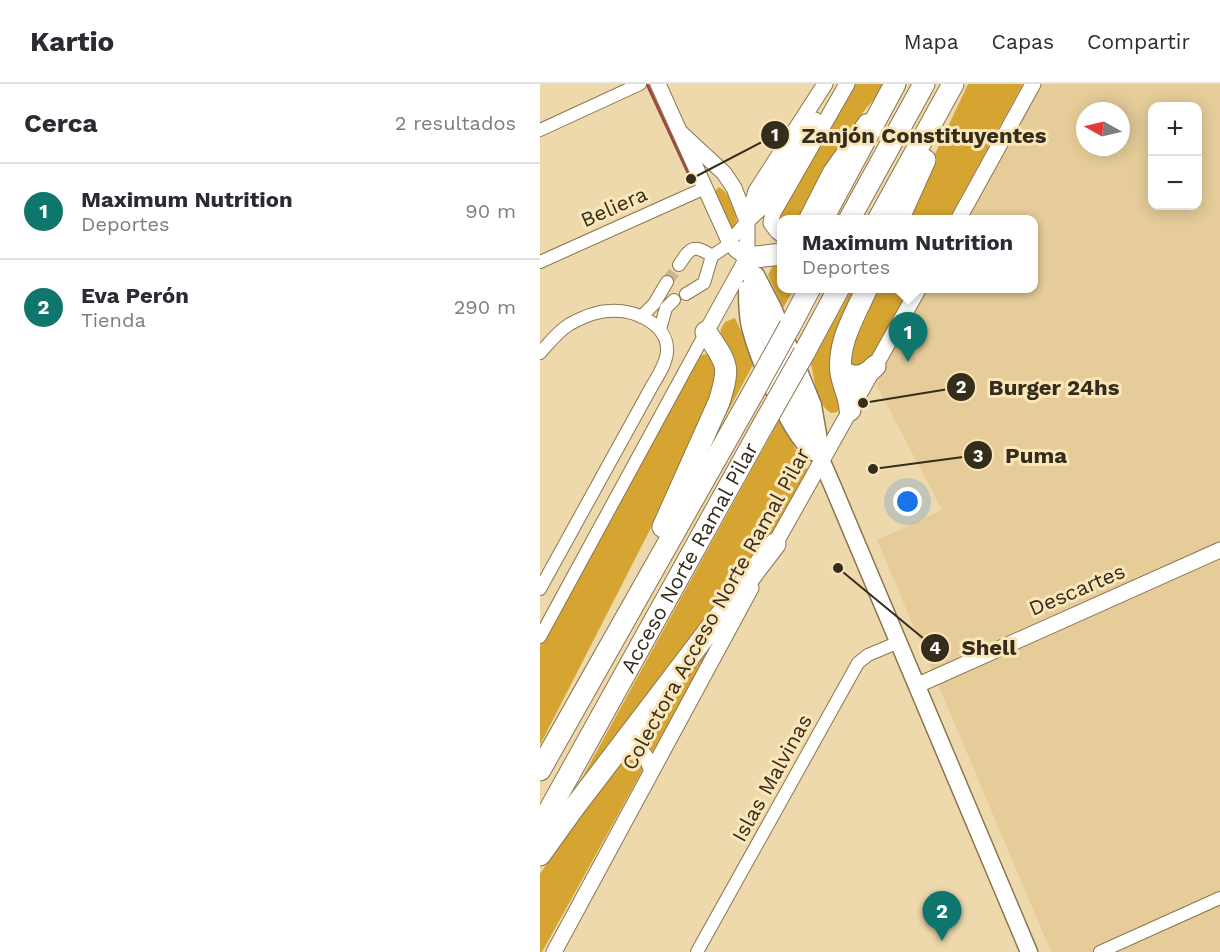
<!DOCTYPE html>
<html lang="es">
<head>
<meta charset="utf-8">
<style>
  :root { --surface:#fff; --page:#f2f2f3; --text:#2b2b33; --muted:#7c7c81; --line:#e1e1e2; --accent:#0f766e }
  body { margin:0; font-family:"Work Sans",sans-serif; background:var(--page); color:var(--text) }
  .controls { position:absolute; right:18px; top:18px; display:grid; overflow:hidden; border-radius:12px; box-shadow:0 3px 15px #0003 }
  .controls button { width:54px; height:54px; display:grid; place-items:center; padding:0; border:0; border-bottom:2px solid var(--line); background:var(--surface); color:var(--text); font:30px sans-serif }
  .compass { position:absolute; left:536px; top:18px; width:54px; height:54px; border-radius:50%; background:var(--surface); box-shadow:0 3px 15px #0003; rotate:278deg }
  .you { position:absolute; left:368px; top:418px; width:21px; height:21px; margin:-15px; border:4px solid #fff; border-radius:50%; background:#1a73e8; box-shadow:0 0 0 9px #1a73e833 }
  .badge { display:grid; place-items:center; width:39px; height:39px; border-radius:50%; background:var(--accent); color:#fff; font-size:20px; font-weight:700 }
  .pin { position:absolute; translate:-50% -50px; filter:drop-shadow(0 2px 3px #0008) }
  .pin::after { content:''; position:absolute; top:32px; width:21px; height:18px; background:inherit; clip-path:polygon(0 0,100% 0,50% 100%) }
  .popup { position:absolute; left:237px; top:131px; width:261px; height:78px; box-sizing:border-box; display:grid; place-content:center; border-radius:12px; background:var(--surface); filter:drop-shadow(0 2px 4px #0005); font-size:20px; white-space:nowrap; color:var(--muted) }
  .popup b { font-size:22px; color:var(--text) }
  .popup::after { content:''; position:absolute; left:50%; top:100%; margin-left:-12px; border:12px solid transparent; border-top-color:var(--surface) }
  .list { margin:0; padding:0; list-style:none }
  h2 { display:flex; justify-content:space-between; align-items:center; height:78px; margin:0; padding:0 24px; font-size:26px }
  h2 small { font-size:20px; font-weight:400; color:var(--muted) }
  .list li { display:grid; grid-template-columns:39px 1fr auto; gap:18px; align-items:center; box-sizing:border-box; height:96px; padding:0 24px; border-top:2px solid var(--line) }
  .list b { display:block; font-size:22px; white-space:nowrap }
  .list p { margin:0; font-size:20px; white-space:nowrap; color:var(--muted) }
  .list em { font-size:20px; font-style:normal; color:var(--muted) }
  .map { position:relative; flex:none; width:680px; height:868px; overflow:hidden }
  header { display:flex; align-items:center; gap:36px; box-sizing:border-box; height:84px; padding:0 30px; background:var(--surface); border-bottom:2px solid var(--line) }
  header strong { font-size:28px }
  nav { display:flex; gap:33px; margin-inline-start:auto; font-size:21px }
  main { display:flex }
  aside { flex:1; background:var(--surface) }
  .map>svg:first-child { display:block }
  .built { fill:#e5cc99; fill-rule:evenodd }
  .green { fill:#d5a431 }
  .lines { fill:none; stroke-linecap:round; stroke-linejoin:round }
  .stream { stroke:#9c4941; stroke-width:3 }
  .minor-tunnel { stroke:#c9b790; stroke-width:12; stroke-dasharray:12 6; stroke-linecap:butt }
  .minor-casing { stroke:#8a764e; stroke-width:14 }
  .tertiary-casing { stroke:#8a764e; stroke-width:17 }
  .secondary-casing { stroke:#8a764e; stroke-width:19 }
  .motorway-casing { stroke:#8a764e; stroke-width:23 }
  .minor { stroke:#fff; stroke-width:12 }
  .tertiary { stroke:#fff; stroke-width:15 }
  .secondary { stroke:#fff; stroke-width:16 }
  .motorway { stroke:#fff; stroke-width:21 }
  .motorway-bridge-casing { stroke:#8a764e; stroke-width:23; stroke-linecap:butt }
  .motorway-bridge { stroke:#fff; stroke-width:21 }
  .labels { text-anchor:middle; stroke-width:6; stroke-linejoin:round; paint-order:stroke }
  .street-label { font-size:21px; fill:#352d1c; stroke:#fbe6ba }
  .leader { fill:none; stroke:#352d1c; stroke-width:2 }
  .callout-dot { fill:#352d1c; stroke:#fbe6ba; stroke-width:2 }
  .mark-label { font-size:18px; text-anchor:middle; font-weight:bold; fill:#fff }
  .callout-label { font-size:22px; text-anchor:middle; font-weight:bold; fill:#352d1c; stroke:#fbe6ba; stroke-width:6; stroke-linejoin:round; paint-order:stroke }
</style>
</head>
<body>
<header>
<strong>Kartio</strong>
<nav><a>Mapa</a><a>Capas</a><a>Compartir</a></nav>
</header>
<main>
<aside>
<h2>Cerca<small>2 resultados</small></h2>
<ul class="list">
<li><span class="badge">1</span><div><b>Maximum Nutrition</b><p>Deportes</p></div><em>90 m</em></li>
<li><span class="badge">2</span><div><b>Eva Perón</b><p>Tienda</p></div><em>290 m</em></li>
</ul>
</aside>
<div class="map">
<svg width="680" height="868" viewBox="0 0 680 868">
  <rect width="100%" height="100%" fill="#eed9ad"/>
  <path class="built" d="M494,0H680V868H511L337,456L402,426L336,300L385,205L494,204V136L421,135ZM612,22H658V122H612ZM545,27H581V63H545Z"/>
  <path class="green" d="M315,0H347L324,27L301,61L260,135L242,136V143L236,134L239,127Z
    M428,0H483L409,135L364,136Z
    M179,103C190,109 196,126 197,138L191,146L174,108Z
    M242,179V204L254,205L243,224L228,191L233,181Z
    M312,205H320L301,322L297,328L291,329C276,320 275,297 271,280Z
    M332,205H371L333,273L313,286L306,272Z
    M195,234L215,277L131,433L169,351L181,245L185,238Z
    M169,270L181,280L162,344L0,661V562L153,279L161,271Z
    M239,336L268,387L238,441L212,481L36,705Z
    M173,560L113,667L99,655Z
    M91,670C100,674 103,678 102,687L2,868H0V790L25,751L84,674Z"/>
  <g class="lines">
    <path class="stream" d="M107,0L151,95"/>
    <path class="minor-tunnel" d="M127,198L139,181"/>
    <defs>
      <path id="minor" d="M0,46L100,0
        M0,178L165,104
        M139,181C150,164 153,159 172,172
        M146,210L164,199L172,172L184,164L207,137
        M101,233L114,220L127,198
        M120,245L126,224L134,216
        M0,269C9,259 18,247 30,240C41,234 57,227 70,227C94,225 129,240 127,268C126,280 118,292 112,302L0,505
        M0,553L166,248
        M157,868L318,579L328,571L359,558
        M560,868L680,814"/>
      <path id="tertiary" d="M118,0L189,157L196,166L207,174
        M142,50L184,89L194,104L207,137V174L166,248
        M266,136L291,87L326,38
        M418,136L493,0
        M207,137L224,121L275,36
        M207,137L216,107L285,0
        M242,151L237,147L231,139L233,129L307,0
        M231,467L379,204
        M378,601L680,466
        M82,661C100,663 106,669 111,685
        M14,868L211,504"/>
      <path id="secondary" d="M207,174C223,254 261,328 293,403C359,558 424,713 489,868
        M216,191L233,224L273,321L280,362
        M207,205C207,218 207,231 210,243C218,275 248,345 272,368"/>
      <g id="motorway">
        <path d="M282,136L355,0"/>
        <path d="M309,136L384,0"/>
        <path d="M338,136L413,0"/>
        <path d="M358,136L385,76"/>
        <path d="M207,174L242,170"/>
        <path d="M250,242L270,204"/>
        <path d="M264,269L299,204"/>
        <path d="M301,286C313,296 325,293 335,282"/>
        <path d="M310,326C310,313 303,302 301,289C297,259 315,231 327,204"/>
        <path d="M123,443L179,318C191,280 187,280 166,248"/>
        <path d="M0,686L213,309"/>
        <path id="s1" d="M0,743L222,343"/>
        <path d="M0,771L33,725L235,460"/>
      </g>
    </defs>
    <use href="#minor" class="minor-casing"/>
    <use href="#tertiary" class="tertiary-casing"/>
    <use href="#secondary" class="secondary-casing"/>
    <use href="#motorway" class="motorway-casing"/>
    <use href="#minor" class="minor"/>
    <use href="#tertiary" class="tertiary"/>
    <use href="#secondary" class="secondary"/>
    <use href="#motorway" class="motorway"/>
    <defs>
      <path id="motorway-bridge" d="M213,309L250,242
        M222,343L264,269"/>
    </defs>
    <use href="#motorway-bridge" class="motorway-bridge-casing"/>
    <use href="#motorway-bridge" class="motorway-bridge"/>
  </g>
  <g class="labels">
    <g class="street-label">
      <text transform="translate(74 123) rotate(-24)" y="7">Beliera</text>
      <text dy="7" stroke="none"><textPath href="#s1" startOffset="308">Acceso Norte Ramal Pilar</textPath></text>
      <text transform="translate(537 506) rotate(-23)" y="7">Descartes</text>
      <text transform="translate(176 525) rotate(-61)" y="7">Colectora Acceso Norte Ramal Pilar</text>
      <text transform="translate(232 694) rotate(-61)" y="7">Islas Malvinas</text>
    </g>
  </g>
  <path class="leader" d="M151 95L235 51M323 319L421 303M333 385L438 371M298 484L395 564"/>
  <g class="callout-dot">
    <circle cx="151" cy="95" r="6"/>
    <circle cx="323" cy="319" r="6"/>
    <circle cx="333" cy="385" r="6"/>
    <circle cx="298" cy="484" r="6"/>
    <circle cx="235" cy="51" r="15"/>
    <circle cx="421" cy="303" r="15"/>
    <circle cx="438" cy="371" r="15"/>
    <circle cx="395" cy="564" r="15"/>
  </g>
  <g class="mark-label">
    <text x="235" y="57">1</text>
    <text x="421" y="309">2</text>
    <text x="438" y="378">3</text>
    <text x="395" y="570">4</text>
  </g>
  <g class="callout-label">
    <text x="384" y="59">Zanjón Constituyentes</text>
    <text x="514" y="311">Burger 24hs</text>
    <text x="496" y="379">Puma</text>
    <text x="449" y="571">Shell</text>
  </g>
</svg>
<div class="controls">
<button>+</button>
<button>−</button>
</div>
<svg class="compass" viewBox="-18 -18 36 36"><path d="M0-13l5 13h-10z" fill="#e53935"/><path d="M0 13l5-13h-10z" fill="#7c7c81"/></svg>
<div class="you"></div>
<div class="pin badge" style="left:368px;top:278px">1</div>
<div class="popup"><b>Maximum Nutrition</b>Deportes</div>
<div class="pin badge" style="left:402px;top:857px">2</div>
</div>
</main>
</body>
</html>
